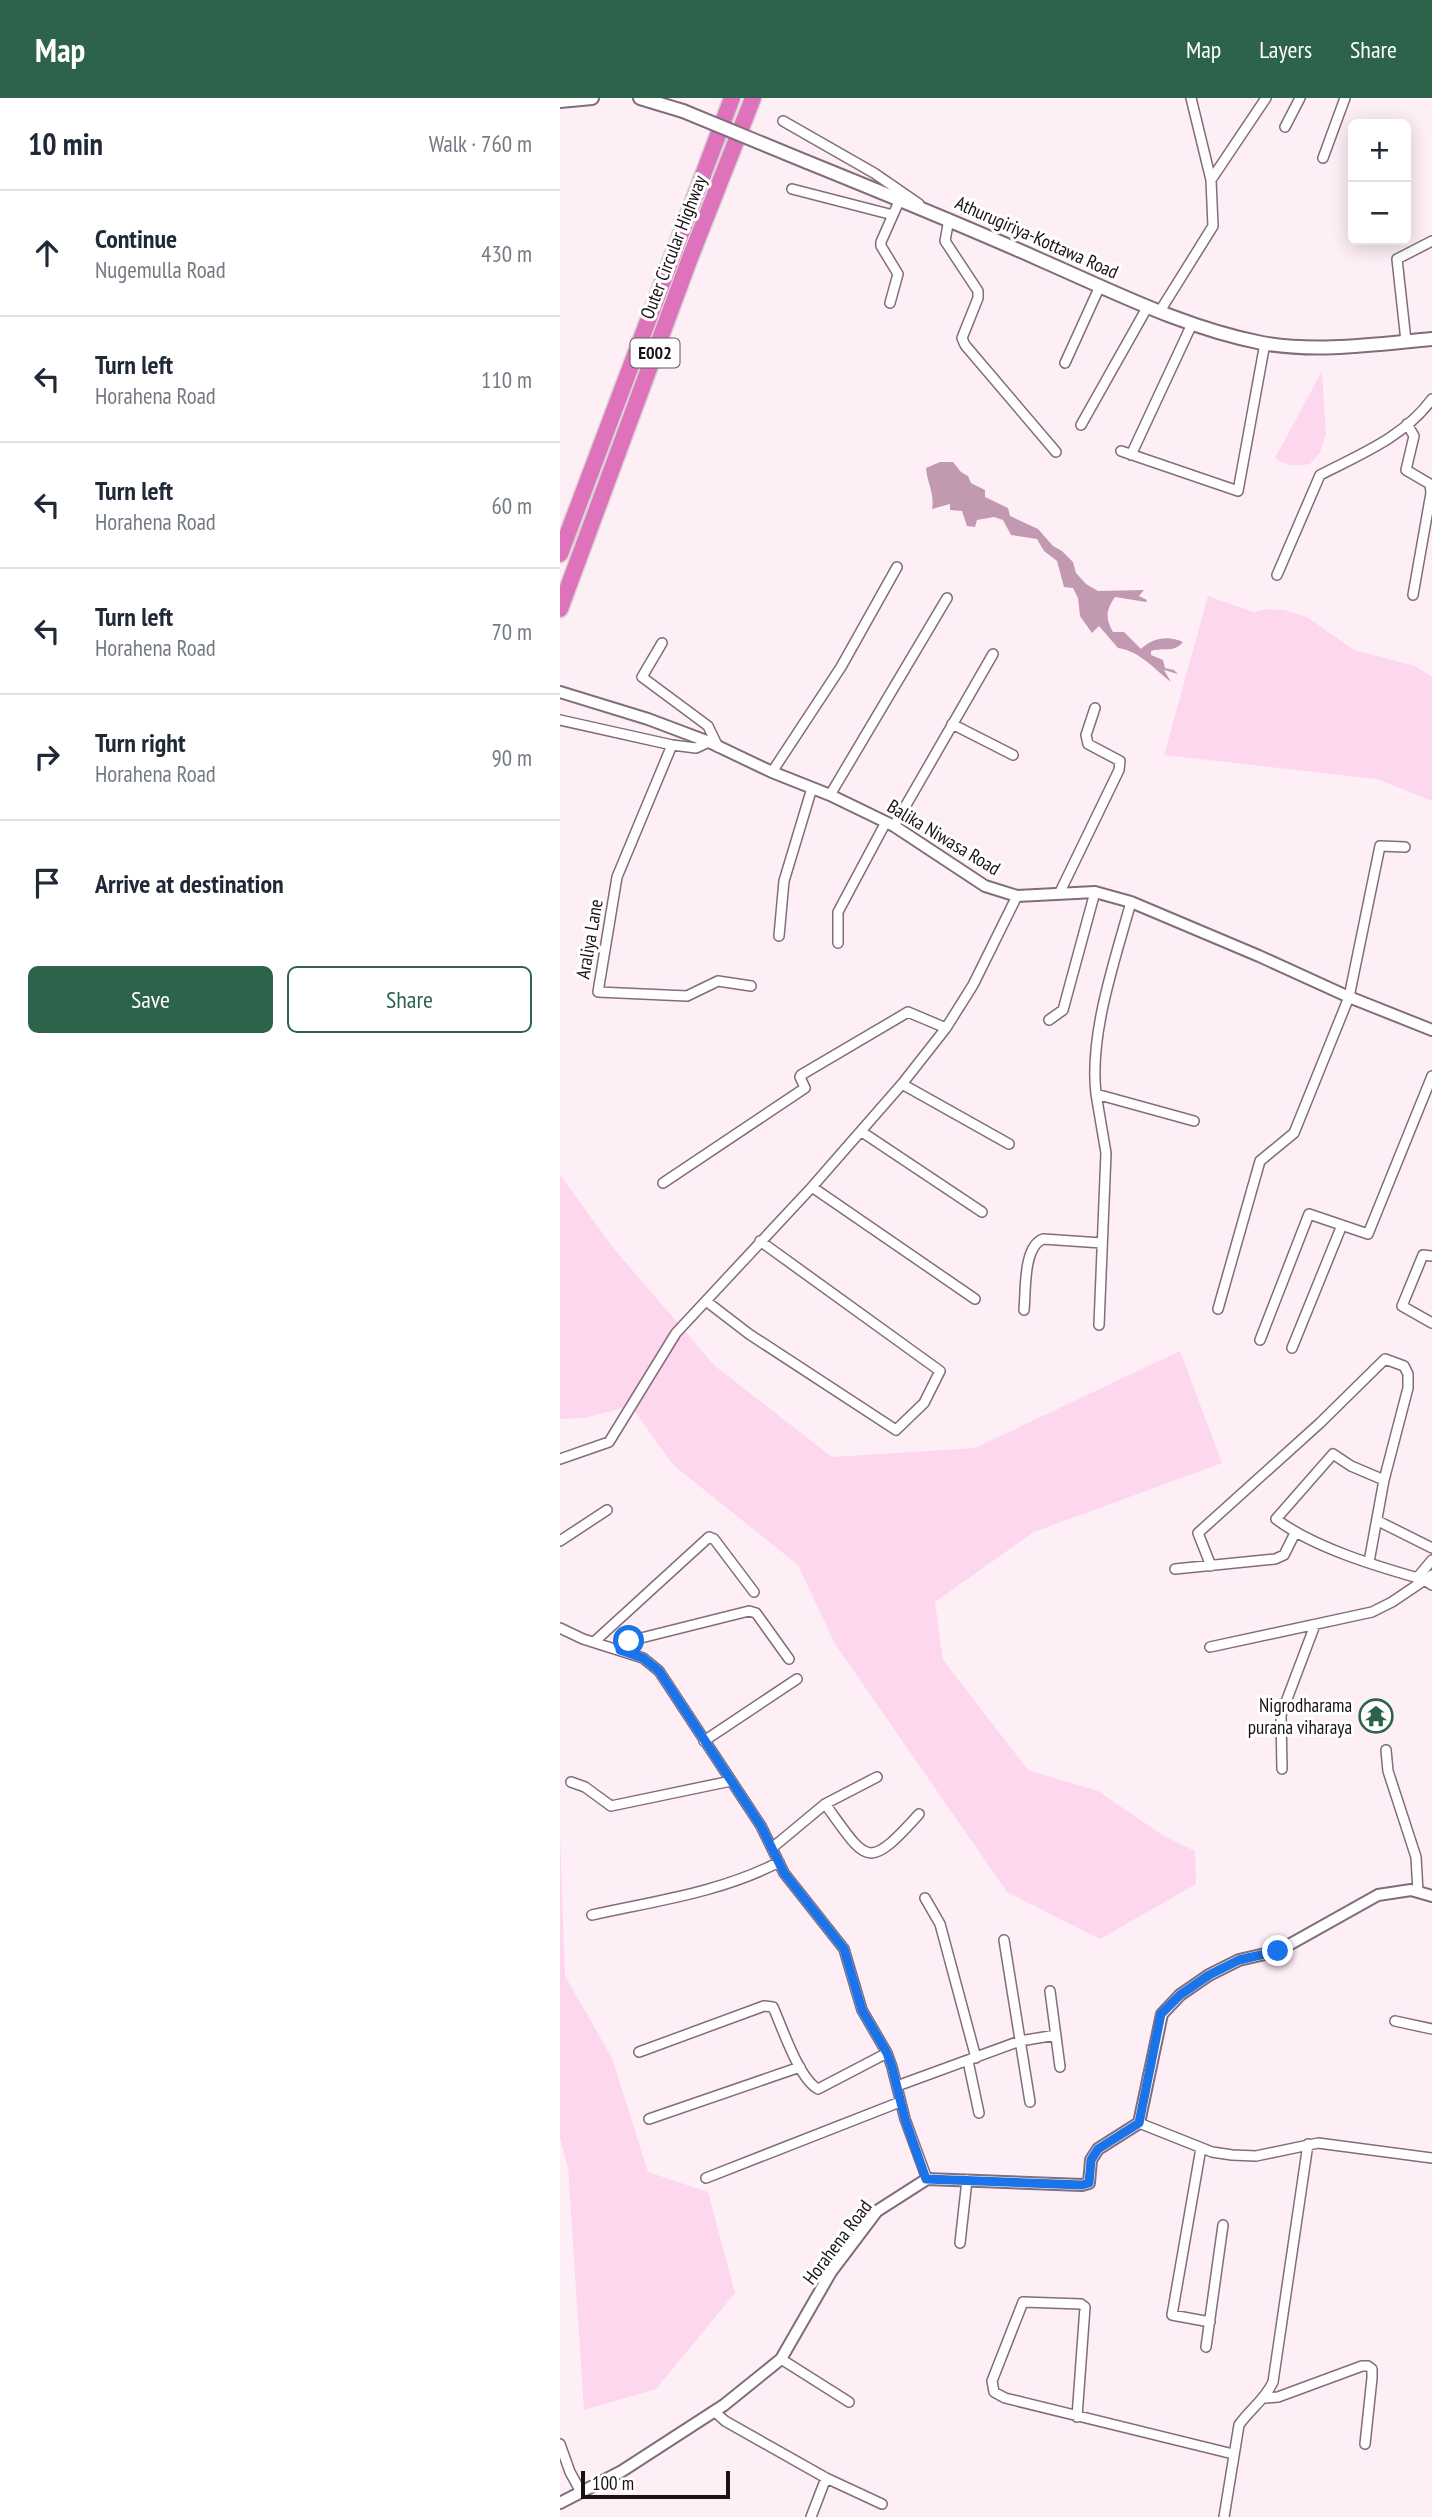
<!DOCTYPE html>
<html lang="en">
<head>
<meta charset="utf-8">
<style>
  :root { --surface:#fff; --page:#f6f6f7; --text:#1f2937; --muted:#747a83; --line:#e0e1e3; --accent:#2c634a }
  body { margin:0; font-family:"PT Sans Narrow",sans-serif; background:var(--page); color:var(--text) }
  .controls { position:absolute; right:21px; top:21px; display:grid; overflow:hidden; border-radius:10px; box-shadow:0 4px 18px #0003 }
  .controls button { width:63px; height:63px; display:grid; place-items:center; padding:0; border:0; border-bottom:2px solid var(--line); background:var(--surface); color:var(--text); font:35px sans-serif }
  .scale { position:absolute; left:21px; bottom:18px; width:149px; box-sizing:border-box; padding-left:7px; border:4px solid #191116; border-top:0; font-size:19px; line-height:24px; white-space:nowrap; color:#191116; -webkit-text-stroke:5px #fff; paint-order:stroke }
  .stop { position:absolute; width:21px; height:21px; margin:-16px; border:5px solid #1a73e8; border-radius:50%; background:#fff }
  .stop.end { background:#1a73e8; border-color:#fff; box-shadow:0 2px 7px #0008 }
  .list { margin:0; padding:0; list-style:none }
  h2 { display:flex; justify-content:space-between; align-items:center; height:91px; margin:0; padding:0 28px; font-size:30px }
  h2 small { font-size:23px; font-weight:400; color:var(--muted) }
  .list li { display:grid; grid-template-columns:46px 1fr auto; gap:21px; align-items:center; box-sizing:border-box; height:126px; padding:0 28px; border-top:2px solid var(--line) }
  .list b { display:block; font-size:26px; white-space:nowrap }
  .list p { margin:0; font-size:23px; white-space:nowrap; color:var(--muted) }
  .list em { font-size:23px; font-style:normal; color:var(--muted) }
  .actions { display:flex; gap:14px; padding:21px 28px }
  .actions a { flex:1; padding:16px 0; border:2px solid var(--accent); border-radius:10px; text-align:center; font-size:24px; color:var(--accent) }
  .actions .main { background:var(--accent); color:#fff }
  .icon { flex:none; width:38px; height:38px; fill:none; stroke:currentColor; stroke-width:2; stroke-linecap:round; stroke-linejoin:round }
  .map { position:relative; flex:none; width:872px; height:2419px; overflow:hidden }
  header { display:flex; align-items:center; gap:42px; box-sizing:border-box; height:98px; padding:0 35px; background:var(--accent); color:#fff }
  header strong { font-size:33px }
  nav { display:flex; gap:38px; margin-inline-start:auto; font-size:24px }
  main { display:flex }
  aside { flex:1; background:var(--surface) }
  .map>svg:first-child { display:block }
  .green { fill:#fdd7ee }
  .water { fill:#c199b1 }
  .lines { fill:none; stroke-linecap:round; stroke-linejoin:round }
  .minor-casing { stroke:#826d7a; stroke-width:12 }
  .tertiary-casing { stroke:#826d7a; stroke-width:14 }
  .secondary-casing { stroke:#826d7a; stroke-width:16 }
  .motorway-casing { stroke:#d6d4d5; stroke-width:19 }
  .minor { stroke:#fff; stroke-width:9 }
  .tertiary { stroke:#fff; stroke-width:10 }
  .secondary { stroke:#fff; stroke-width:12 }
  .motorway { stroke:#df73bb; stroke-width:16 }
  .secondary-bridge-casing { stroke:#826d7a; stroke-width:16; stroke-linecap:butt }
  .secondary-bridge { stroke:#fff; stroke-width:12 }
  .route { stroke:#1a73e8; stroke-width:9 }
  .labels { text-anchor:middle; stroke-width:6; stroke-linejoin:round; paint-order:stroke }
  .shield { fill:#fff; stroke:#5e585c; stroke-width:2 }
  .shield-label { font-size:18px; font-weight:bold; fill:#191116 }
  .street-label { font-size:19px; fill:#191116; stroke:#fff }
  .poi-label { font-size:19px; fill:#191116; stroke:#fff; text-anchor:end }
</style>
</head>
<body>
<header>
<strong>Map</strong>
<nav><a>Map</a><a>Layers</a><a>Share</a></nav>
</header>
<main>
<aside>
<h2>10 min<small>Walk · 760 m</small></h2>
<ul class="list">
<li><svg class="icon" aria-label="ahead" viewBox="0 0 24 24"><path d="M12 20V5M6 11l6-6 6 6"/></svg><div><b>Continue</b><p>Nugemulla Road</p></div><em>430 m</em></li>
<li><svg class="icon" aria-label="left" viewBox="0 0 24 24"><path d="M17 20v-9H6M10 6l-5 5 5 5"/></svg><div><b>Turn left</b><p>Horahena Road</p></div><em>110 m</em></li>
<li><svg class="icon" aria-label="left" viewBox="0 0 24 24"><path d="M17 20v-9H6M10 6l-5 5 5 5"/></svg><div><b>Turn left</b><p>Horahena Road</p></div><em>60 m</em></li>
<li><svg class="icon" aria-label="left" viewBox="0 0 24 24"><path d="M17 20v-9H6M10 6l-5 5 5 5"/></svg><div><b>Turn left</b><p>Horahena Road</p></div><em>70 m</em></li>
<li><svg class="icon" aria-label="right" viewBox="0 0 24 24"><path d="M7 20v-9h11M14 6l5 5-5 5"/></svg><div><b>Turn right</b><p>Horahena Road</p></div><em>90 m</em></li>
<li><svg class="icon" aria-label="arrive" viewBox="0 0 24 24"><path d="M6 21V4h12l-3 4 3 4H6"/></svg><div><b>Arrive at destination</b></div></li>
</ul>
<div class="actions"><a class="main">Save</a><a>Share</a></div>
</aside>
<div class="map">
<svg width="872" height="2419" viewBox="0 0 872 2419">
  <rect width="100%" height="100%" fill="#feeff7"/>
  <path class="green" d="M762,273L766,336L760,354L750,366C737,368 727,369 715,360Z
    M648,498L693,514L708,511L724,512L747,519L794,552L855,568L872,579V703L817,681L604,657Z
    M0,1077L55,1152L155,1268L272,1359L415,1350L620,1253L662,1365L474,1434L375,1504L383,1562L468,1672L538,1693L604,1738L635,1753L636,1786L540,1841L447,1794L275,1546L238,1467L113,1367L71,1308L24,1320L0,1321Z
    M0,1738L5,1878L52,1960L88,2074L148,2094L175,2195L96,2291L24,2312L8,2070L0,2040Z"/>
  <path class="water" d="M380,364H393L401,374L408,378L411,385L425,392V399L448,410L450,418L478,431L493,448L502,453L513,464L516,475L526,486L538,493L584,492L579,498L587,502L586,504L555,499C546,512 545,520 553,534H564L581,551C592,540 608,537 623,544C614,555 604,549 591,553V557L603,562L605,570L614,572L618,576L604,572L611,584C594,571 580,553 558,550L539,528L532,535L520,518L518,500L513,490L504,489L497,463L484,453L477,441L451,437L443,422L434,419L417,422L415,429L407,428L402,413L390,412V406L372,411C375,396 367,385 366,370Z"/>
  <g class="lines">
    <defs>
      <path id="minor" d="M223,23L314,75L359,106
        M725,29L740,0
        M763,60L785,0
        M651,82L706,0
        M232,91L333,117
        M389,121L385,143L418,193V200L402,240L405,247L496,354
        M330,205L338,176L321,148V144L340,101
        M600,213L653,128L651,82L631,0
        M846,243L837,161L872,143
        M505,265L540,188
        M847,326L854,338L846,372L870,386L871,395L853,497
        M521,327L588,208
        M561,353L678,393L705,245
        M571,357L632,226
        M717,477L760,377C801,356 844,339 872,301
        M102,545L82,579L148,628L158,649
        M0,622L112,647L136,650L149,644
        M392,626L453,657
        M112,647L57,779L38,894L127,898L158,883L191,888
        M212,674L281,569L337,469
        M270,697L387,500
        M334,728L433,556
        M499,796L559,672L560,663L528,646L526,637L535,610
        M571,804C555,862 529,936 536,996L634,1023
        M219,838L224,783L252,690
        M278,845V814L326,724
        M489,922L503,912L535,794
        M342,986L449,1046
        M536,996L546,1055L539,1227
        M302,1034L422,1114
        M103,1085L245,990L240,979L241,977L348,914L386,930
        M252,1089L415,1201
        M872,1158L863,1157L842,1208L872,1225
        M146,1203L189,1236L336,1332L364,1305L380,1273L200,1143
        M658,1211L700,1063L734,1035L789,899L820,748L845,749
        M464,1212C466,1192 463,1149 483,1141L542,1145
        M700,1242L749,1116L808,1136L872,978
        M732,1250L782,1127
        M0,1361L49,1344L116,1235L252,1089L342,986L386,930L413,887L457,798
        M818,1423L872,1450
        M0,1443L47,1412
        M809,1464L824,1382L791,1368L773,1356L716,1421C754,1450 819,1469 865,1482L872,1487
        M651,1468L638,1435L760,1325L825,1261L844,1268L848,1276V1290L824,1382
        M615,1471L715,1461L724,1457L735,1435
        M857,1480L872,1462
        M0,1530L23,1541L83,1560L99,1573L201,1728L224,1775L284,1851L302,1912L327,1955L332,1969L345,2021L367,2081
        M34,1544L149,1439L154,1441L194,1494
        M650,1549L812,1514L832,1504L872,1477
        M59,1552L69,1543L189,1513L196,1515L229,1561
        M144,1643L237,1581
        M826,1652L828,1673L856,1759L858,1794
        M722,1671L721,1617L755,1527
        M11,1684L25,1689L51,1708L171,1683
        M265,1706C307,1763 306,1775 359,1716
        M212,1750L265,1706L317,1679
        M365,1800L380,1826L416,1960
        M32,1817C95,1803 162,1794 219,1764
        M444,1842L470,2004
        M490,1893L500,1969
        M835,1923L872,1931
        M79,1954L204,1908L213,1909C222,1929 239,1981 258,1991L327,1955
        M408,1963L419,2015
        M337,1988L460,1943L496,1937
        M89,2021L240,1969
        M579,2025L652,2054L672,2057L696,2058L758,2045L872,2060
        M641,2050L612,2217L650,2224
        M146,2080L340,2004
        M400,2145L407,2082
        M646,2249L663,2127
        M221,2261L289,2304
        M705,2300L718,2299L802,2268H808L812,2271V2280L805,2346
        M154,2313L165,2323L266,2380L322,2406
        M517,2319L525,2209L521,2206L463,2204L432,2283L434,2294L445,2300L673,2356
        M0,2346L10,2374L21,2394
        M251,2419L266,2380
        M664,2419L679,2327C690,2311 704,2303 713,2284L748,2046"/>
      <path id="tertiary" d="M0,594L88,621L149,644L212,674L270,697L334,728L425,788L457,798L535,794L571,804L699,858L789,899L872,932
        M0,2405L62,2373L164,2307L221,2261L271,2174L317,2113L367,2081L522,2087L529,2085L531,2062L538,2051L579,2025L602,1916L620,1897L649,1877L679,1862L718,1853L818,1797L851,1792L872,1798"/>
      <path id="secondary" d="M80,0L123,13
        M0,3L32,0
        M247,64C326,96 405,128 483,163C554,194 625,230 702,245C757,255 817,246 872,241"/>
      <path id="motorway" d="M0,456L172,0
        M0,511L130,160L193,0"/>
    </defs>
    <use href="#minor" class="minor-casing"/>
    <use href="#tertiary" class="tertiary-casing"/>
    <use href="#secondary" class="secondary-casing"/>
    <use href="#motorway" class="motorway-casing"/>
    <use href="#minor" class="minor"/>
    <use href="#tertiary" class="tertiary"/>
    <use href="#secondary" class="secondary"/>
    <use href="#motorway" class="motorway"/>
    <defs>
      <path id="secondary-bridge" d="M123,13L247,64"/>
    </defs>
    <use href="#secondary-bridge" class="secondary-bridge-casing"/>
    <use href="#secondary-bridge" class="secondary-bridge"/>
  </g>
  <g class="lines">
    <path class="route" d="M69,1543L60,1552L83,1560L99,1573L201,1728L224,1775L284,1851L302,1912L327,1955L332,1969L345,2021L366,2081L522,2087L529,2085L531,2062L538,2051L579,2025L601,1916L620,1897L649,1877L679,1862L718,1853"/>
  </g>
  <defs>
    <symbol id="temple-ring" viewBox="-11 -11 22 22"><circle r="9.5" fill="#fff" stroke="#2c634a" stroke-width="1.5"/><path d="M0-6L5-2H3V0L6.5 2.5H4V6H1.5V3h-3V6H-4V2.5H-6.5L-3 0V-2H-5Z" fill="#2c634a"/></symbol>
  </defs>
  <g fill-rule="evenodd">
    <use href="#temple-ring" x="797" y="1599" width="38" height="38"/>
  </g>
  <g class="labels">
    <rect class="shield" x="70.5" y="240.5" width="49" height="29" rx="5"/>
    <g class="shield-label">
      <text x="95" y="261">E002</text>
    </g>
    <g class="street-label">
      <text transform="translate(477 139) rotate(24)" y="7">Athurugiriya-Kottawa Road</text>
      <text transform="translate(113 149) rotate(-69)" y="7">Outer Circular Highway</text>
      <text transform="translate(384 739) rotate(31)" y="7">Balika Niwasa Road</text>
      <text transform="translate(29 841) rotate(-80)" y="7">Araliya Lane</text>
      <text transform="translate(277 2144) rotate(-53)" y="7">Horahena Road</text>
    </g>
    <g class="poi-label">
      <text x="792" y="1614">Nigrodharama<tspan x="792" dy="22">purana viharaya</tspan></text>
    </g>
  </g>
</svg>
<div class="controls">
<button>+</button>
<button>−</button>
</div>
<div class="scale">100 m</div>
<div class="stop" style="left:69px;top:1543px"></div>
<div class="stop end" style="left:718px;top:1853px"></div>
</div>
</main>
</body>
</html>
